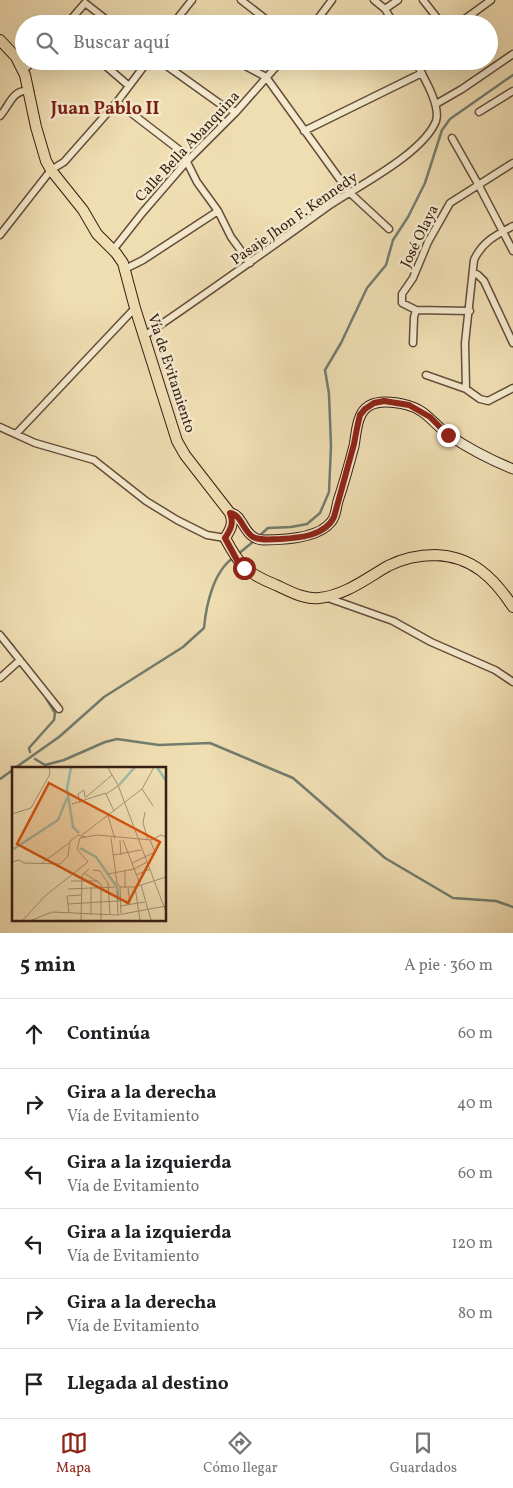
<!DOCTYPE html>
<html lang="es">
<head>
<meta charset="utf-8">
<style>
  :root { --surface:#fff; --page:#f2f2f2; --text:#202124; --muted:#757577; --line:#e0e0e0; --accent:#8f2418 }
  body { margin:0; font-family:Vollkorn,serif; background:var(--page); color:var(--text) }
  .stop { position:absolute; width:15px; height:15px; margin:-11px; border:4px solid #8f2418; border-radius:50%; background:#fff }
  .stop.end { background:#8f2418; border-color:#fff; box-shadow:0 1px 5px #0008 }
  .list { margin:0; padding:0; list-style:none }
  h2 { display:flex; justify-content:space-between; align-items:center; height:65px; margin:0; padding:0 20px; font-size:21px }
  h2 small { font-size:16px; font-weight:400; color:var(--muted) }
  .list li { display:grid; grid-template-columns:32px 1fr auto; gap:15px; align-items:center; box-sizing:border-box; height:70px; padding:0 20px; border-top:1px solid var(--line) }
  .list b { display:block; font-size:19px; white-space:nowrap }
  .list p { margin:0; font-size:16px; white-space:nowrap; color:var(--muted) }
  .list em { font-size:16px; font-style:normal; color:var(--muted) }
  .icon { flex:none; width:28px; height:28px; fill:none; stroke:currentColor; stroke-width:2; stroke-linecap:round; stroke-linejoin:round }
  .map { position:relative; flex:none; width:513px; height:933px; overflow:hidden }
  .search { position:absolute; background:var(--surface); box-shadow:0 5px 20px #0002; left:15px; right:15px; top:15px; height:55px; display:flex; align-items:center; gap:12px; box-sizing:border-box; padding:0 18px; border-radius:28px; color:var(--muted); font-size:19px }
  .sheet { height:485px; background:var(--surface) }
  nav { display:flex; justify-content:space-around; align-items:center; box-sizing:border-box; height:70px; border-top:1px solid var(--line); background:var(--surface); font-size:14px; color:var(--muted) }
  nav a { display:grid; justify-items:center; gap:2px }
  nav .on { color:var(--accent) }
  .map>svg:first-child { display:block }
  .lines { fill:none; stroke-linecap:round; stroke-linejoin:round }
  .stream { stroke:#727c6f; stroke-width:2.5 }
  .street-casing { stroke:#644d3b; stroke-width:9 }
  .secondary-casing { stroke:#361d13; stroke-width:11 }
  .primary-casing { stroke:#361d13; stroke-width:12 }
  .street { stroke:#f5eace; stroke-width:6 }
  .secondary { stroke:#f5eace; stroke-width:9 }
  .primary { stroke:#f0deb3; stroke-width:10 }
  .route { stroke:#8f2418; stroke-width:6 }
  .labels { text-anchor:middle; stroke-width:5; stroke-linejoin:round; paint-order:stroke }
  .street-label { font-size:15px; fill:#361d13; stroke:#f5eace }
  .quarter-label { font-size:18px; font-weight:bold; fill:#7a1f14; stroke:#f5eace }
  .inset-river { fill:none; stroke:#9abcac; stroke-width:2.5 }
  .inset-road { fill:none; stroke:#a69173; stroke-width:1 }
  .view { fill:#d6530d; fill-opacity:0.15; stroke:#d6530d; stroke-width:2.5 }
  .inset-edge { fill:none; stroke:#361d13; stroke-width:2.5 }
</style>
</head>
<body>
<div class="map">
<svg width="513" height="933" viewBox="0 0 513 933">
  <rect width="100%" height="100%" fill="#f0deb3"/>
  <filter id="stains"><feTurbulence type="fractalNoise" baseFrequency=".004" numOctaves="4"/><feColorMatrix values="0 0 0 0 .2 0 0 0 0 .09 0 0 0 0 .02 0 0 0 .5 -.17"/></filter>
  <radialGradient id="worn" r=".72"><stop offset=".6" stop-color="#630" stop-opacity="0"/><stop offset="1" stop-color="#630" stop-opacity=".3"/></radialGradient>
  <g class="lines">
    <path class="stream" d="M258,537L268,528L291,527L307,524L320,513L329,492L331,446L329,394L325,370L341,343L367,288L386,265L393,240L408,217L425,183L442,130L450,119L513,75
      M237,555L254,541
      M0,631L14,647
      M30,752L29,748L54,720L55,713L46,698
      M35,759L45,765L64,760L105,742L117,739L159,745L210,743L293,778L385,858L453,898L496,901L513,907
      M15,768L59,737L104,697L183,647L204,628C206,606 213,572 233,558
      M0,779L14,769"/>
    <defs>
      <path id="street" d="M241,0L272,24
        M374,0L385,9L394,24
        M423,0L442,24
        M385,9L398,0
        M67,24L85,3L112,24
        M173,24L192,0
        M314,24L332,0
        M458,24L491,0
        M100,61L129,86
        M160,61L223,106L236,112
        M236,61L266,77L349,192L389,229
        M23,71L33,61
        M117,102L182,152L197,182L218,211L231,237L250,263
        M436,104L462,89L513,54
        M479,112L513,91
        M0,116C10,105 12,89 30,91
        M304,131L422,73
        M452,138L478,184L513,251
        M0,235L51,170L64,162L117,102L148,61
        M113,250L143,212L187,161L236,112L281,61
        M125,269L143,260L218,211
        M474,273L478,275L484,281L513,343
        M416,310L470,311
        M144,336C206,294 266,251 327,207C356,187 423,154 436,121C441,105 423,76 415,61
        M413,343L414,317L416,310L402,303V294L413,278L428,242L450,203L513,163
        M426,375L466,389L480,399L488,401L513,388
        M466,389L465,343L474,260C482,242 496,235 513,226
        M0,427L35,443L94,460L146,501L177,520L207,535L225,538
        M16,434L135,308
        M328,598L393,621L431,642L495,670L513,682
        M0,635L59,709
        M0,678L20,660"/>
      <path id="secondary" d="M230,513C244,514 243,539 263,540C282,540 318,539 331,522C336,517 336,508 338,501C344,483 349,465 354,446C356,436 356,426 360,417C367,398 391,401 407,405C427,410 434,425 449,435C469,449 491,460 513,469"/>
      <path id="primary" d="M0,40L16,57L25,75L36,127L46,161L51,170L83,210L97,234L116,253L123,263L135,308L177,441L185,455L230,513C234,523 231,529 225,538C240,566 246,573 276,585C289,591 305,600 319,598C344,596 367,578 388,566C404,558 417,555 435,555C472,556 494,578 513,607"/>
    </defs>
    <use href="#street" class="street-casing"/>
    <use href="#secondary" class="secondary-casing"/>
    <use href="#primary" class="primary-casing"/>
    <use href="#street" class="street"/>
    <use href="#secondary" class="secondary"/>
    <use href="#primary" class="primary"/>
  </g>
  <g class="lines">
    <path class="route" d="M244,568L238,562L225,538C231,529 234,523 230,513C241,514 243,531 253,537C261,541 271,539 280,539C299,538 325,536 334,517L354,444L357,428L360,415L365,409L374,403L384,401L409,405L430,417L448,435"/>
  </g>
  <g class="labels">
    <g class="street-label">
      <text transform="translate(187 146) rotate(-47)" y="5">Calle Bella Abanquina</text>
      <text transform="translate(294 218) rotate(-35)" y="5">Pasaje Jhon F. Kennedy</text>
      <text transform="translate(419 236) rotate(-64)" y="5">José Olaya</text>
      <text transform="translate(172 373) rotate(72)" y="5">Vía de Evitamiento</text>
    </g>
    <g class="quarter-label">
      <text x="105" y="114">Juan Pablo II</text>
    </g>
  </g>
  <g transform="translate(12 767)">
    <rect width="154" height="154" fill="#f0deb3"/>
    <path class="inset-river" d="M59,0L55,22L61,60L67,66M145,0L154,14M107,18L123,0M68,81L84,90L105,120L107,135M0,83L46,53L55,31"/>
    <path class="inset-road" d="M96,1L106,18L154,145M130,22L141,39M73,31L100,8M68,36L66,27L72,23L73,30M60,37L94,26M102,44L94,27L106,19M133,45L131,56L136,73M0,47L19,41L38,7L37,0M96,49L103,72M70,68L130,22L142,0M99,71L105,116L108,120M108,73L109,88M111,73L128,117M101,88L129,83M0,95L7,93L12,96L48,97L56,89L58,74L66,68L73,70M30,96L57,76M120,96L143,85L138,73M81,103L88,104L96,116L98,147M72,106L89,117V153M96,107L122,102L135,95M124,108L138,102M59,114H86M129,118L139,153M79,120V148M108,120H123L154,110M108,120L109,146M123,120L128,153M113,121V103M116,121L118,137M56,122L103,120M105,125L106,147M56,137L105,134M108,139L133,135M57,146L55,129L69,128M11,153L33,129L76,95L65,82L68,71L85,68L139,73L149,68L154,70M20,153L40,145L105,148L154,139M69,153L70,108L77,102"/>
    <path class="view" d="M37,16L148,75L116,136L5,77Z"/>
    <rect width="154" height="154" class="inset-edge"/>
  </g>
  <rect width="100%" height="100%" filter="url(#stains)"/>
  <rect width="100%" height="100%" fill="url(#worn)"/>
</svg>
<div class="stop" style="left:244px;top:568px"></div>
<div class="stop end" style="left:448px;top:435px"></div>
<div class="search"><svg class="icon" aria-label="search" viewBox="0 0 24 24"><circle cx="10" cy="10" r="6"/><path d="M15 15l6 6"/></svg>Buscar aquí</div>
</div>
<section class="sheet">
<h2>5 min<small>A pie · 360 m</small></h2>
<ul class="list">
<li><svg class="icon" aria-label="ahead" viewBox="0 0 24 24"><path d="M12 20V5M6 11l6-6 6 6"/></svg><div><b>Continúa</b></div><em>60 m</em></li>
<li><svg class="icon" aria-label="right" viewBox="0 0 24 24"><path d="M7 20v-9h11M14 6l5 5-5 5"/></svg><div><b>Gira a la derecha</b><p>Vía de Evitamiento</p></div><em>40 m</em></li>
<li><svg class="icon" aria-label="left" viewBox="0 0 24 24"><path d="M17 20v-9H6M10 6l-5 5 5 5"/></svg><div><b>Gira a la izquierda</b><p>Vía de Evitamiento</p></div><em>60 m</em></li>
<li><svg class="icon" aria-label="left" viewBox="0 0 24 24"><path d="M17 20v-9H6M10 6l-5 5 5 5"/></svg><div><b>Gira a la izquierda</b><p>Vía de Evitamiento</p></div><em>120 m</em></li>
<li><svg class="icon" aria-label="right" viewBox="0 0 24 24"><path d="M7 20v-9h11M14 6l5 5-5 5"/></svg><div><b>Gira a la derecha</b><p>Vía de Evitamiento</p></div><em>80 m</em></li>
<li><svg class="icon" aria-label="arrive" viewBox="0 0 24 24"><path d="M6 21V4h12l-3 4 3 4H6"/></svg><div><b>Llegada al destino</b></div></li>
</ul>
</section>
<nav>
<a class="on"><svg class="icon" aria-label="map" viewBox="0 0 24 24"><path d="M3 6l6-2 6 2 6-2v14l-6 2-6-2-6 2zM9 4v14M15 6v14"/></svg>Mapa</a>
<a><svg class="icon" aria-label="directions" viewBox="0 0 24 24"><path d="M12 3l9 9-9 9-9-9zM9 14v-3h6M13 9l2 2-2 2"/></svg>Cómo llegar</a>
<a><svg class="icon" aria-label="saved" viewBox="0 0 24 24"><path d="M7 4h10v16l-5-4-5 4z"/></svg>Guardados</a>
</nav>
</body>
</html>
